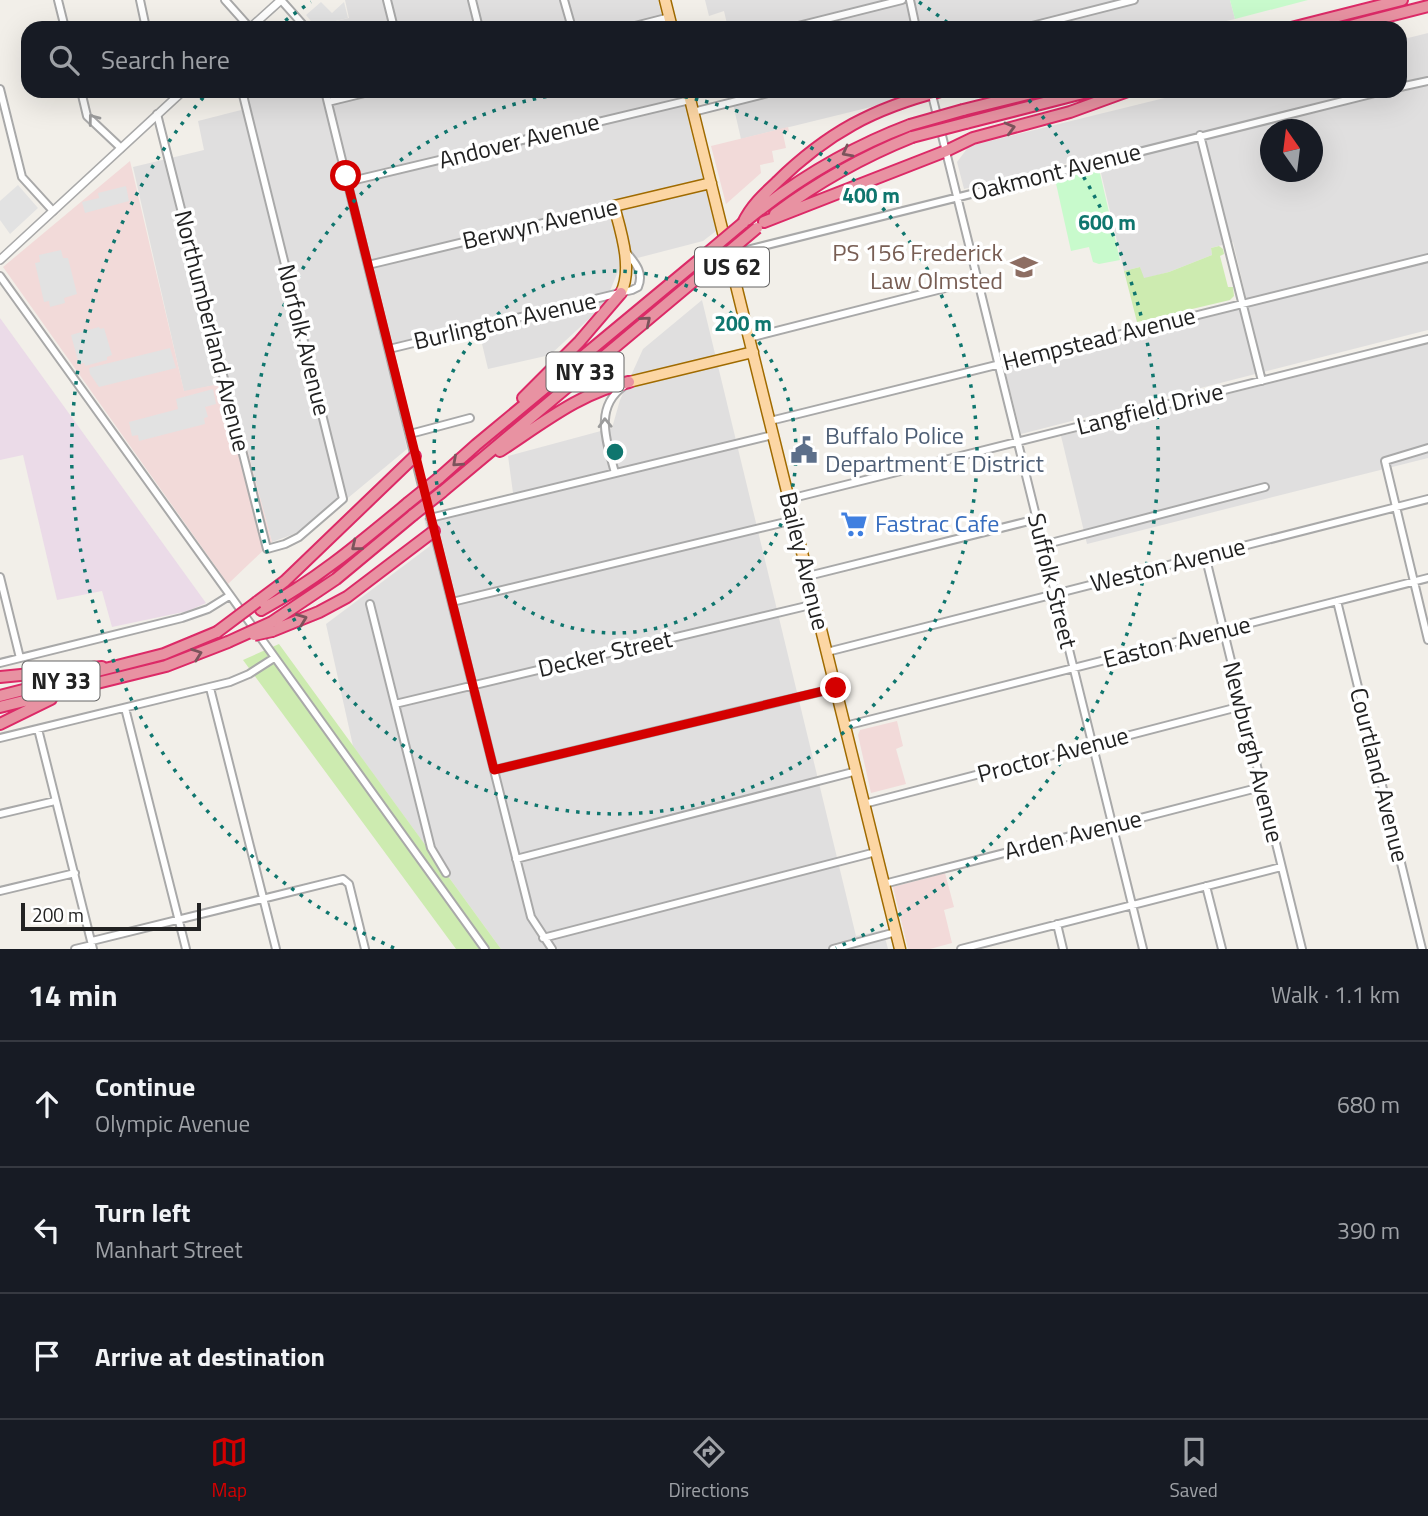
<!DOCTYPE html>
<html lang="en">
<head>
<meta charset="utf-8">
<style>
  :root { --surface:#171b24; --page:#242831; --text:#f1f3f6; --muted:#9ea1a6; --line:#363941; --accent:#d40000 }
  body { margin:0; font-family:"Titillium Web",sans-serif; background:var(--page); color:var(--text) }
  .compass { position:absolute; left:1260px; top:119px; width:63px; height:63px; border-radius:50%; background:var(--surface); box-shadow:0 7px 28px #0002; rotate:346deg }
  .scale { position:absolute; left:21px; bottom:18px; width:180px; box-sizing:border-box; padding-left:7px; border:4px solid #222; border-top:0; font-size:19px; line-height:24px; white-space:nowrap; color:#222; -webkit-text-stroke:5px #fff; paint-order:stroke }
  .stop { position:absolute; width:21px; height:21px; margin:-16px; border:5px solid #d40000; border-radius:50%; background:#fff }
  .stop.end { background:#d40000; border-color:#fff; box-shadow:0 2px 7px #0008 }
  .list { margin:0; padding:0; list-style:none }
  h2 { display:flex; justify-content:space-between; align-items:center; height:91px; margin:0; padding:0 28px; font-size:30px }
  h2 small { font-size:23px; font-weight:400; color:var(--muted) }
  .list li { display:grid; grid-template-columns:46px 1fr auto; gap:21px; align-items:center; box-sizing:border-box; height:126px; padding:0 28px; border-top:2px solid var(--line) }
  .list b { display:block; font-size:26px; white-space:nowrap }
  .list p { margin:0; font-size:23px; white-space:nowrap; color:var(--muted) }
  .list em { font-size:23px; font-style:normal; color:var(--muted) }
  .icon { flex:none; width:38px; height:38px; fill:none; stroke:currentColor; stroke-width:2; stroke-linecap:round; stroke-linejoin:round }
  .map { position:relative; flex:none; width:1428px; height:949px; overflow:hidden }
  .search { position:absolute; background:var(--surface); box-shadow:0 7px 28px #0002; left:21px; right:21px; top:21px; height:77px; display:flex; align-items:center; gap:18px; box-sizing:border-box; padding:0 24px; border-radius:21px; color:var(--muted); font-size:26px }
  .sheet { height:469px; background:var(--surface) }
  nav { display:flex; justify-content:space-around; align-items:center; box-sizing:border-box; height:98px; border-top:2px solid var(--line); background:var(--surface); font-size:19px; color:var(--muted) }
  nav a { display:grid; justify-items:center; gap:4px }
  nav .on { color:var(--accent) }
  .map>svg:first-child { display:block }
  .residential { fill:#e0dfdf; fill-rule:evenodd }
  .commercial { fill:#f2dad9 }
  .industrial { fill:#ebdbe8 }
  .grass { fill:#cdebb0 }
  .park { fill:#c8facc }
  .parking { fill:#e2e2e2 }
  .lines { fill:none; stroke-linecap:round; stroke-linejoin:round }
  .minor-casing { stroke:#a9a9a9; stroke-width:10 }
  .tertiary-casing { stroke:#a9a9a9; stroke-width:10 }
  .primary-casing { stroke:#a06b00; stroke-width:13 }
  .motorway-casing { stroke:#dc2a67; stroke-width:14 }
  .minor { stroke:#fff; stroke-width:6 }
  .tertiary { stroke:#fff; stroke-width:7 }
  .primary { stroke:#fcd6a4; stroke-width:10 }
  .motorway { stroke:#e892a2; stroke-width:10 }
  .motorway-bridge-casing { stroke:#dc2a67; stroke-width:14; stroke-linecap:butt }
  .motorway-bridge { stroke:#e892a2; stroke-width:10 }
  .oneway { stroke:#9c9c9c }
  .oneway2 { stroke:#7b545c }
  .route { stroke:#d40000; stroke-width:9 }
  .ring { fill:none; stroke:#0f766e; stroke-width:3.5; stroke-dasharray:3.5 7 }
  .labels { text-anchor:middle; stroke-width:7; stroke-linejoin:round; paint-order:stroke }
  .shield { fill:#fff; stroke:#646464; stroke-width:2 }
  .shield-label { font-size:23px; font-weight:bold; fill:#222 }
  .street-label { font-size:24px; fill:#222; stroke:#fff }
  .education-label { font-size:24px; fill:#785e54; stroke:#fff; text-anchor:end }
  .service-label { font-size:24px; fill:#4e5e75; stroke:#fff; text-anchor:start }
  .shop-label { font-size:24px; fill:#366cbe; stroke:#fff; text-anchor:start }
  .centre { fill:#0f766e; stroke:#fff; stroke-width:3.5 }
  .ring-label { font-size:21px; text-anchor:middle; font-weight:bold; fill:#0f766e; stroke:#fff; stroke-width:7; stroke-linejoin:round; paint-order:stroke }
</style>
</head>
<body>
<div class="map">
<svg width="1428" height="949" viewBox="0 0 1428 949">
  <rect width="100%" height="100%" fill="#f2efe9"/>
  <path class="residential" d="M345,0H658L665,28H307L349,18Z
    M705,0H1230L1235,19L1196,28H728L724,11L709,16Z
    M1428,33V330L1021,434L1004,366L1248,306L1233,242L1211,248L1212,255L1169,272L1143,279L1140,267L1124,271L1097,156L964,189L957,162L969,146L1193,91H1400V40ZM1270,130H1312V172H1270Z
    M246,91H681L716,231L703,241L622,262L604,305L550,355L488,369L477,323L385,345L407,449L313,527L272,542L229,382L184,392L133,167L204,150L198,121L249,108Z
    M730,91H936L741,139Z
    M702,300L856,936L883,930L888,949H501L353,746L326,624L430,546L424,518L513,493L508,456L612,428L620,400L643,349Z
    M1428,344V458L1087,544L1061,436Z"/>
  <path class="commercial" d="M788,127L789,131L783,134L786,148L772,151L774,162L760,165L761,173L726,204L711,146Z
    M130,161L184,391L229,382L272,542L228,584L3,267Z
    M897,721L903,746L896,749L906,784L871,793L858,735L860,730Z
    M945,873L954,907L944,910L952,943L930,949H908L893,887Z"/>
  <path class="industrial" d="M0,318L206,603L188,611L112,627L102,591L57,600L23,455L0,460Z"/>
  <path class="grass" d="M1219,246L1223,249L1224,254L1220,256L1228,287H1233L1234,296L1230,300L1137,322L1124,271L1140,267L1144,278L1169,272L1212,255L1211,248Z
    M279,644L501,949H456L243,660Z"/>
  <path class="park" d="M1230,0H1308L1235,19Z
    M1099,169L1120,260L1099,264L1093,262L1089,247L1071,251L1055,179Z"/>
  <path class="parking" d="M321,2L332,13L344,2L348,18L315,26L306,15Z
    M18,185L38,208L10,234L0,220V201Z
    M126,186L129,201L85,213L82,202L99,198L98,193Z
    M61,250L63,258H68L77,294L64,298L65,303L50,307L49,301L44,302L35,263L40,262L39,255Z
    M99,327L100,329L104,328L112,355L107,357V360L85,366L84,363L79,364L71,335Z
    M170,348L176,368L99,387L90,374L89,368Z
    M213,389L216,404L205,407L208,417L204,418L205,424L139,441L138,435L132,436L129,422L178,409L176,399Z"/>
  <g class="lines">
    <defs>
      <path id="minor" d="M58,0L65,28
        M140,0L146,28
        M225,0L250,28
        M281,0L306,28
        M387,0L394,28
        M472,0L479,28
        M564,0L572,28
        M910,0L916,28
        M627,28L670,17
        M790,28L902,0
        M1024,28L1134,0
        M1400,87L1428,81
        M0,89L22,177L53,211
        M81,91L87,116L121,148
        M325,91L423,490
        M931,91L1143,949
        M328,102L373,91
        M693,112L776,91
        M157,114L267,549L285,544L299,537L343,499L242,91
        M1200,135L1262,381
        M347,182L690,100
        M731,254L1383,91
        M368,265L614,206
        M0,276L485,949
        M749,338L977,280
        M389,349L632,290L638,287C644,273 636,264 627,253
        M770,421L1428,258
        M410,434L470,418
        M1428,448L1385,461L1428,640
        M615,473C607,442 593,408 624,386
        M789,499L1428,339
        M427,504L531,917L552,949
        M430,518L773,435
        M1043,545L1265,487
        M1205,555L1302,949
        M808,576L1037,519
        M0,577L20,658
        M1337,601L1422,949
        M452,602L794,520
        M370,604L431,848L446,873
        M827,652L1428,499
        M0,663L182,618L208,609L229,596
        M210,688L276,949
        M395,704L815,604
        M125,708L186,949
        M845,726L1428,578
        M38,729L93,949
        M0,738L230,682L249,674L274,658
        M494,770L836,688
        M864,804L1242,706
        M0,814L55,801
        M516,859L857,771
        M884,884L1261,787
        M1206,886L1222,949
        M0,891L75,873
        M1057,924L1063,949
        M543,938L876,852
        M92,941L343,879L349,884L365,949
        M75,949L92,945
        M833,949L896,932
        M961,949L1281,867"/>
      <path id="tertiary" d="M250,28L281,0
        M0,260L183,91"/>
      <path id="primary" d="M665,0L672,28
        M688,91L900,949
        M621,293C633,268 621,232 614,206L711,183
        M629,382L753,352"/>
      <path id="motorway" d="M1291,28L1402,0
        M1342,28L1428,6
        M963,110L1040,91
        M966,123L1091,91
        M775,214C818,182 862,157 912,137
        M747,220C797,179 849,148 910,125
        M764,222L946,151L973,138L1070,112L1128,91
        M743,223C751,206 763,195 777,182C827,133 874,108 941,91
        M523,398L579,342L621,293
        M500,451C540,425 582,391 629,382
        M439,478L476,445L699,260
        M442,492L707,270
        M257,602L285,581L415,456
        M261,610C315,581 361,542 408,503
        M272,622L336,579L413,515
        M272,631L319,612L347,597L434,531
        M0,677L102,667
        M0,696L164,654L217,632
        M0,707L166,666L228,642
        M0,724L51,699"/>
    </defs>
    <use href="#minor" class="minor-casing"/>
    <use href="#tertiary" class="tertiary-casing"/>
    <use href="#primary" class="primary-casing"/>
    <use href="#motorway" class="motorway-casing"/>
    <use href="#minor" class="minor"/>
    <use href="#tertiary" class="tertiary"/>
    <use href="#primary" class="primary"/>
    <use href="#motorway" class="motorway"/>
    <defs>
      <path id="motorway-bridge" d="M910,125L963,110
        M912,137L966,123
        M699,260L743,223
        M707,270L757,228
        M408,503L439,478
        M413,515L442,492
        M217,632L257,602
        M254,635L272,631
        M228,642L272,622"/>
    </defs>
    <use href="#motorway-bridge" class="motorway-bridge-casing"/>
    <use href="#motorway-bridge" class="motorway-bridge"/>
  </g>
  <defs><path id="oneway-chevron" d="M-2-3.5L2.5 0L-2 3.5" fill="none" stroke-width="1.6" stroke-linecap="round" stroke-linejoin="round" transform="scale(1.75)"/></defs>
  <g class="oneway">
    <use href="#oneway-chevron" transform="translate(93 119) rotate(-127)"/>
    <use href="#oneway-chevron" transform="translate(605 423) rotate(-92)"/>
  </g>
  <g class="oneway2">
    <use href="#oneway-chevron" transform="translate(1010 128) rotate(-15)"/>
    <use href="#oneway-chevron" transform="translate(847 152) rotate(152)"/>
    <use href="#oneway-chevron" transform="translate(646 321) rotate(-40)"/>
    <use href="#oneway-chevron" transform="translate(457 462) rotate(138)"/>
    <use href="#oneway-chevron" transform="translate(356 546) rotate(141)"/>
    <use href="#oneway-chevron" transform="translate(302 619) rotate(-21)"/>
    <use href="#oneway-chevron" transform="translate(197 654) rotate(-20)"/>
  </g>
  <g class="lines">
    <path class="route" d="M346,176L494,770L836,688"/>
  </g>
  <g class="ring">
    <circle cx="615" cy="452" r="181"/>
    <path d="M643 91A362 362 0 1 1 587 91"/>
    <path d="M394 948A543 543 0 0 1 208 92M277 27A543 543 0 0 1 311 2M919 2A543 543 0 0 1 953 27M1022 92A543 543 0 0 1 836 948"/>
  </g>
  <defs>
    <symbol id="school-bare" viewBox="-9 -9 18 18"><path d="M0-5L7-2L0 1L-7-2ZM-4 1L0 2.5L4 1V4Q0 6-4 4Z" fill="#8d6e63" stroke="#fff" stroke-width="2.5" paint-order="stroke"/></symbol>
    <symbol id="civic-bare" viewBox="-9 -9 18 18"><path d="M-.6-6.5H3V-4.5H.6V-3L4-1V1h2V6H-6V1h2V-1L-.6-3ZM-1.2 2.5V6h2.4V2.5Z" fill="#5c6f8a" stroke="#fff" stroke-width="2.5" paint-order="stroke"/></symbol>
    <symbol id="supermarket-bare" viewBox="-9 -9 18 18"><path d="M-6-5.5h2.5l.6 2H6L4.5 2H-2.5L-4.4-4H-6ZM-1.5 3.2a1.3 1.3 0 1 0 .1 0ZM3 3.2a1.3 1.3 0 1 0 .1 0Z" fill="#3f7fe0" stroke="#fff" stroke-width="2.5" paint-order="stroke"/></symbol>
  </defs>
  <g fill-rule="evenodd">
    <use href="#school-bare" x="1005" y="248" width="38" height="38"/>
    <use href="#civic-bare" x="785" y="431" width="38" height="38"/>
    <use href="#supermarket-bare" x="835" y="505" width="38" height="38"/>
  </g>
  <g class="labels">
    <g class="shield">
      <rect x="695" y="247.5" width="74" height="39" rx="5"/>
      <rect x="546.5" y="352.5" width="77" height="39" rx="5"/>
      <rect x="22.5" y="661.5" width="77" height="39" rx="5"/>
    </g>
    <g class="shield-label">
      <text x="732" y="275">US 62</text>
      <text x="585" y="380">NY 33</text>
      <text x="61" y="689">NY 33</text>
    </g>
    <g class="street-label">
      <text transform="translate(519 141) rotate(-14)" y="8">Andover Avenue</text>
      <text transform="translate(1056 172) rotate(-14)" y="8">Oakmont Avenue</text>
      <text transform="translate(540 224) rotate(-13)" y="8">Berwyn Avenue</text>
      <text transform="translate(505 321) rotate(-13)" y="8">Burlington Avenue</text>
      <text transform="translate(212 331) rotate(76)" y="8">Northumberland Avenue</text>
      <text transform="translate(1099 339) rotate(-14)" y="8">Hempstead Avenue</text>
      <text transform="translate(304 340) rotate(76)" y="8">Norfolk Avenue</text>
      <text transform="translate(1150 409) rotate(-14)" y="8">Langfield Drive</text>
      <text transform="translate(804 561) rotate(76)" y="8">Bailey Avenue</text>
      <text transform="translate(1168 565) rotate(-14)" y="8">Weston Avenue</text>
      <text transform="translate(1052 581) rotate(76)" y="8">Suffolk Street</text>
      <text transform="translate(1177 642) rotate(-14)" y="8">Easton Avenue</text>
      <text transform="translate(605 654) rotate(-13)" y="8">Decker Street</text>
      <text transform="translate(1253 752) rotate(76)" y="8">Newburgh Avenue</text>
      <text transform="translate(1053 755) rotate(-15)" y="8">Proctor Avenue</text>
      <text transform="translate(1379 775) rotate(76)" y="8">Courtland Avenue</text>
      <text transform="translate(1073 835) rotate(-14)" y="8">Arden Avenue</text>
    </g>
    <g class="education-label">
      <text x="1003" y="261">PS 156 Frederick<tspan x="1003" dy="28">Law Olmsted</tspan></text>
    </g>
    <g class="service-label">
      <text x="825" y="444">Buffalo Police<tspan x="825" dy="28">Department E District</tspan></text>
    </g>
    <g class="shop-label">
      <text x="875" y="532">Fastrac Cafe</text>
    </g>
  </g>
  <circle cx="615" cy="452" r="10" class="centre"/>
  <g class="ring-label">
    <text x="871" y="203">400 m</text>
    <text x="1107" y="230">600 m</text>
    <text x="743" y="331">200 m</text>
  </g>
</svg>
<svg class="compass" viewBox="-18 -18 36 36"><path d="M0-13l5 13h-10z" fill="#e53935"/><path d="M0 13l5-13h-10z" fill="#9ea1a6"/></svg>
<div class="scale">200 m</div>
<div class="stop" style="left:346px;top:176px"></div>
<div class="stop end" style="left:836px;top:688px"></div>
<div class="search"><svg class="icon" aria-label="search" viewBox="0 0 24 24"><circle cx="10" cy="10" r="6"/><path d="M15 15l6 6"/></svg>Search here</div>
</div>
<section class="sheet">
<h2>14 min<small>Walk · 1.1 km</small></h2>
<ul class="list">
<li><svg class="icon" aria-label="ahead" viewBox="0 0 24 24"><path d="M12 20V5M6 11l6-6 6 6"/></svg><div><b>Continue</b><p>Olympic Avenue</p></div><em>680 m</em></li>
<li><svg class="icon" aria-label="left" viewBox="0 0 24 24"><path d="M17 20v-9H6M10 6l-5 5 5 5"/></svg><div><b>Turn left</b><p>Manhart Street</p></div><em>390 m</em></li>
<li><svg class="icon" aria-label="arrive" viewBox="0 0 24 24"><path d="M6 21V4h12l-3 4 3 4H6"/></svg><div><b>Arrive at destination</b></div></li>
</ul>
</section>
<nav>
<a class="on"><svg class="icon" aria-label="map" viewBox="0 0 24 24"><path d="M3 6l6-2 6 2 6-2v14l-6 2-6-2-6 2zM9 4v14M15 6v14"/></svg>Map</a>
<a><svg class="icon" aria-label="directions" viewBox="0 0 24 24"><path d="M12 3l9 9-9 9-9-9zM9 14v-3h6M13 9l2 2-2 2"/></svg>Directions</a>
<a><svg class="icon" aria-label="saved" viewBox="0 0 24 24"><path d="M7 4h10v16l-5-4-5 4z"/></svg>Saved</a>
</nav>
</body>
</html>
